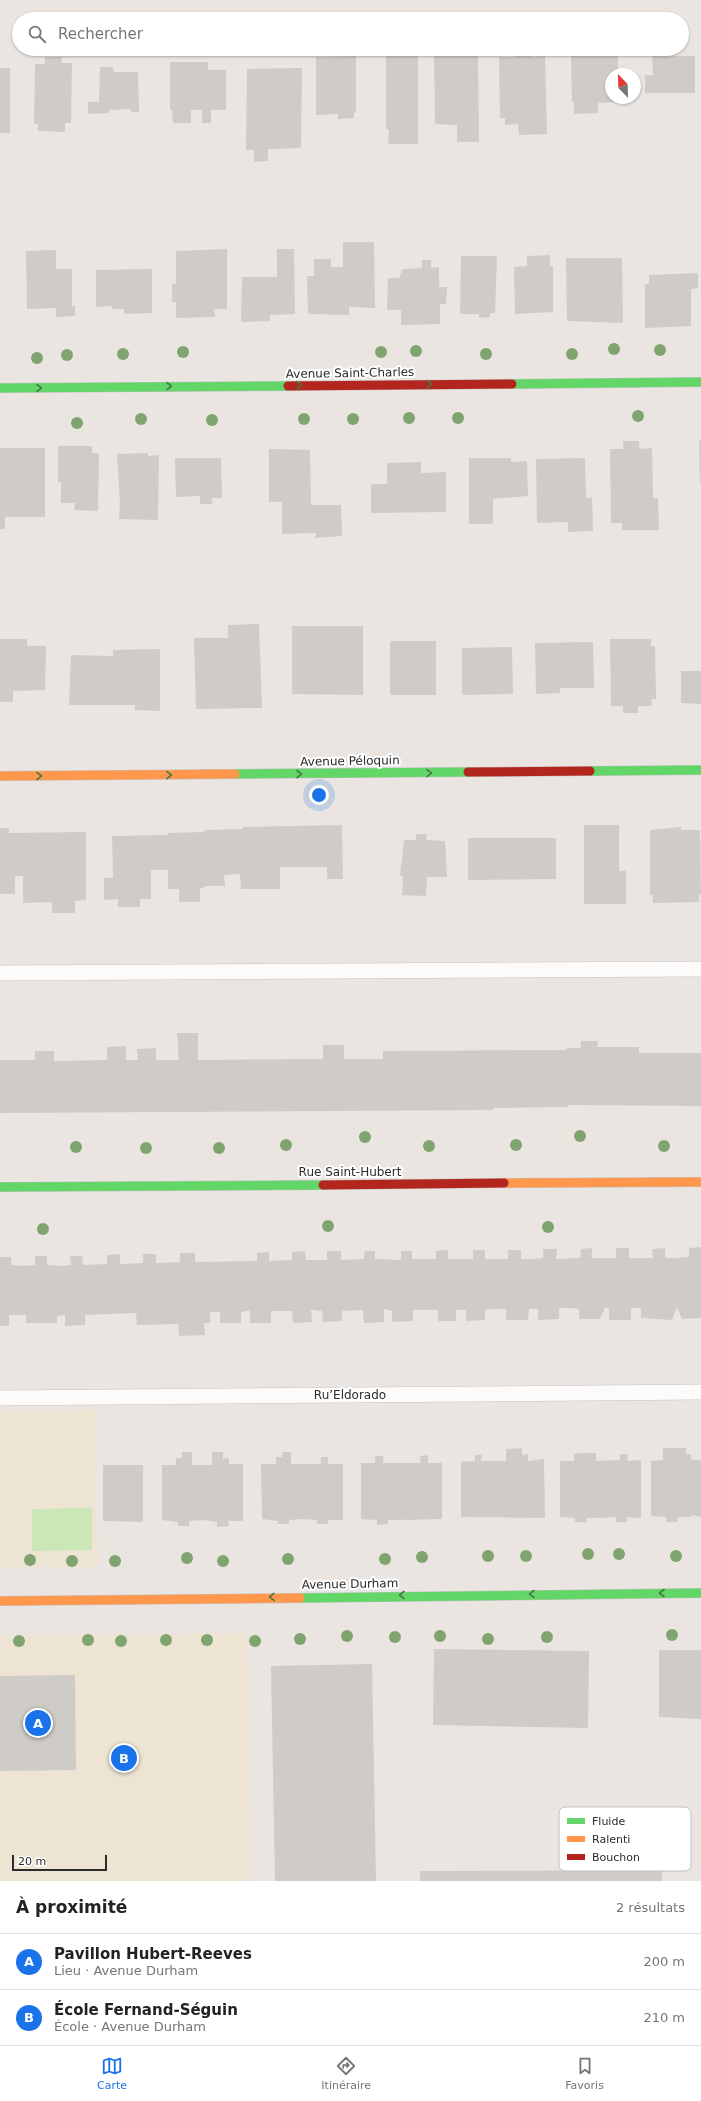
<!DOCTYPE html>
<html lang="fr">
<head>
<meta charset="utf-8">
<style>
  :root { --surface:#fff; --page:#f2f2f2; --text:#222; --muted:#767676; --line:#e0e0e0; --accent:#1a73e8 }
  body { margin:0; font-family:"DejaVu Sans",sans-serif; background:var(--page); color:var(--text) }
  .compass { position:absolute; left:605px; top:68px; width:36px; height:36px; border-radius:50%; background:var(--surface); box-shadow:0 1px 3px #0004; rotate:337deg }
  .scale { position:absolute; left:12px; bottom:10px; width:95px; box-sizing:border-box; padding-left:4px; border:2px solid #2b2b2b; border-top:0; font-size:11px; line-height:14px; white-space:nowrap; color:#2b2b2b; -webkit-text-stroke:3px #fff; paint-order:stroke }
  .you { position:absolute; left:319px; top:795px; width:14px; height:14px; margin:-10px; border:3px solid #fff; border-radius:50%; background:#1a73e8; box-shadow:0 0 0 6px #1a73e833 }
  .badge { display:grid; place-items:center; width:26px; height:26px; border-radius:50%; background:var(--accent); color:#fff; font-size:13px; font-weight:700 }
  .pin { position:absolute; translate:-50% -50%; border:2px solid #fff; box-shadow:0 1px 4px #0006 }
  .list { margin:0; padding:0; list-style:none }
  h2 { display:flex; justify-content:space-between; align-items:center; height:52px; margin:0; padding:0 16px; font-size:17px }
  h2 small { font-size:13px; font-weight:400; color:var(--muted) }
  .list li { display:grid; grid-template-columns:26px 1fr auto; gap:12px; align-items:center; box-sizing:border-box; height:56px; padding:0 16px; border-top:1px solid var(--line) }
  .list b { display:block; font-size:15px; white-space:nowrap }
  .list p { margin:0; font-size:13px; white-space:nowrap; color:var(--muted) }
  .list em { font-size:13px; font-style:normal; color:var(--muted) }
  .icon { flex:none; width:22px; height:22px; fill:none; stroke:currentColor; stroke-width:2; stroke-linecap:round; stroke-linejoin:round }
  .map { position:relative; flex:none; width:701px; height:1881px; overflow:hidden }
  .search { position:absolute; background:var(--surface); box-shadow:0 1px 3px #0004; left:12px; right:12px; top:12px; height:44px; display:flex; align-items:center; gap:10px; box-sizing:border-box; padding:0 14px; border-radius:22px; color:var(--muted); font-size:15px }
  .sheet { height:164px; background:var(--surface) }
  nav { display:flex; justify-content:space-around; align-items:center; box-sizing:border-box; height:56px; border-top:1px solid var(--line); background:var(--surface); font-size:11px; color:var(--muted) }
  nav a { display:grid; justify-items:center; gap:2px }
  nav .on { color:var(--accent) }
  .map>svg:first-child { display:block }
  .education { fill:#ede4d4 }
  .green { fill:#cce7b7 }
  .building { fill:#cfcbc7 }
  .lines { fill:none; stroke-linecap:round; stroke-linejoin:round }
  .lane-casing { stroke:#c3c1c2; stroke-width:16 }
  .fast-casing { stroke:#c3c1c2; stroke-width:10 }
  .slow-casing { stroke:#c3c1c2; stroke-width:10 }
  .jam-casing { stroke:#c3c1c2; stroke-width:10 }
  .lane { stroke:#fcfbfa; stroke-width:15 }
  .fast { stroke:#63d668; stroke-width:9 }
  .slow { stroke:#ff974d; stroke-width:9 }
  .jam { stroke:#b3261e; stroke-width:9 }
  .tree { fill:#80a470 }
  .oneway { stroke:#447846 }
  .labels { text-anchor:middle; stroke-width:4; stroke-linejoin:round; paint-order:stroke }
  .street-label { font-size:12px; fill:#2b2b2b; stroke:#fff }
  .key { fill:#fff; stroke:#bfbfbf; stroke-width:1 }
  .key-label { font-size:11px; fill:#2b2b2b }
</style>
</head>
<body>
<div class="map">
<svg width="701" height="1881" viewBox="0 0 701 1881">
  <rect width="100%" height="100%" fill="#eae5e0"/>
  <path class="education" d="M96,1409L98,1567L0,1568V1411Z
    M247,1633L250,1881H0V1635Z"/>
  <path class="green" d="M92,1508V1550L32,1551V1509Z"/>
  <path class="building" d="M434,49H465V54H478L479,142H457V125L435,124Z
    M513,50H531V57L545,56L547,134L519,135L518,124L505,125V118H500L499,57H514Z
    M386,55H418V144H388L389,129H386Z
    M618,55V74H611V98H618V102L598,103V113L574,114V102H572L571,56Z
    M356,56V113L354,112V118L338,119V114L316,115V57Z
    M652,56H695V93H645V75H653Z
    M45,57H62L61,63H72L71,123H65V132L38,131V124H34L35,64H45Z
    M170,62H208V70H226V110H211V123H202V110H191V123H173L172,110H170Z
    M100,67H113L114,72H138L139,112H131V109L109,110V113L88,114V102H99Z
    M0,68H10V133H0Z
    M302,68L301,148L268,149V161L254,162V150H246L247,69Z
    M343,242H374L375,308L349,307V315L308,314L307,276H314V259H331V267H343Z
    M227,249V309H214L215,317L176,318V302H172V284H176V251Z
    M277,249H294L295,314L270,315V321L241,322L242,277H277Z
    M56,250V269H72V306H75V316L56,317V308L27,309L26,251Z
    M550,255V266H553V312L515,314L514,267L527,266V256Z
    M461,256H497L495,313H490V317L479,318V314H460Z
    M566,258H622L623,323L567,321Z
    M422,260H431V268L439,267V287H447L446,304H440V324L401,325V310H387L388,278H399L403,269L422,268Z
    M152,269V313L124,314V309H112V306L96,307V270Z
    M698,273V288L691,289V326L645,328V284H649V275Z
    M699,440H701V482H700Z
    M623,441H639V449L652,448L653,498H658L659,530H622V523H611L610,449H623Z
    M58,446H92V453H99L98,511L74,510L75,503H61V482H58Z
    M0,448H45V517H5V529H0Z
    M269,449L310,450L311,505H341L342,536L315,538L316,533L282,534V502H269Z
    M148,453V456L159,455L158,520L119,519L120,503L117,454Z
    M175,458H221L222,498H212V504H200V496L176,497Z
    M469,458H511V462L527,461L528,496L493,499V524H469Z
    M585,458L586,498L592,497L593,531L568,532V522L537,523L536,459Z
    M421,462V473L446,472V512L371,513V484H387V463Z
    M259,624L262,708L196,709L194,638H228V625Z
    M292,626H363V695L292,694Z
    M0,639H27V646H46L45,690L13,691V702H0Z
    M610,639H651V646H655L656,699H651L652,706H638V713H623V706H611Z
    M390,641H436V695H390Z
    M593,642L594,688H560V693L536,694L535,643Z
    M512,647L513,694L462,695V648Z
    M160,649V711L135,710V705H69L71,655L113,656V650Z
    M681,671H701V704L681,703Z
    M342,825L343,879H327V867H280V889H241L240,874L224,875L225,886H204V888H200V902H179V889H168V870H151V899H140V907H118V899L104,900V878H113L112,836L168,835V833L204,832V830L243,829V827Z
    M584,825H619V871H626V904H584Z
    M681,827V830H700L701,895H699V902L653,903V895H650V830Z
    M0,828H9V833L86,832V900L75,901V913H52V902L23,903V876H15V894H0Z
    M416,834H427L426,840L445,841L447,877H427L426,896L402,895L403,875L400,876L404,840H416Z
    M468,838H556V879L468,880Z
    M177,1033H198V1060L323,1059V1045H344V1059H383V1051L567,1050V1048H581V1041H598L597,1047H639V1053H701V1106L568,1105V1107L494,1108L493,1110L0,1113V1060H35V1051H54V1061L107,1060V1047L126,1046V1060H138L137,1049L156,1048V1060H179Z
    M701,1247V1318L682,1319L677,1307L672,1320L641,1318V1308H631V1320H609V1308H605L600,1319H579V1309L570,1308H559V1319L538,1320V1309H529L528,1320H506V1309H497L485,1310V1320L466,1321V1310H456V1321H438V1310H413V1321L392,1322V1311L384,1309V1322L364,1323L363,1310L342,1311V1321L323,1322L322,1311H317V1310H311L312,1322L293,1323L292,1311H271V1323H250V1311H246L241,1312V1323H220V1312H210V1323H204L205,1335L179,1336L178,1324L137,1325L136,1313L85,1315V1325L65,1326V1315L57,1316V1323H26V1315H9V1326H0V1257H11V1265L23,1266L35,1265V1256H47V1265L60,1266L71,1265L70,1256H82L83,1265L107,1264V1255L120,1254V1264L143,1263V1254H156V1263L180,1262V1253H195V1262L257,1261V1253L269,1252V1261L292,1260V1252L305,1251L306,1260H327V1251H341V1260L364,1259L365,1251H375V1259L401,1260V1251H412V1259H436V1251L448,1250V1259H473V1250H485V1259H508V1250H521V1259H532L543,1258V1249H557L556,1259L580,1258L581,1249L592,1248V1258H616V1248H629V1258H653L652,1249L665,1248V1258H677L689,1257V1248Z
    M522,1448V1455L528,1454V1461L544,1459L545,1518L461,1517V1462L475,1461V1455H482L481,1461H506V1449Z
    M663,1448H686V1455L691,1454V1460H701V1517L691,1515L692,1517H677L678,1522H666V1517L651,1516V1461L663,1460Z
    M182,1452H192V1465H212V1452H223V1459L229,1458V1464H243V1521H228L229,1526L217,1527V1522L203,1520L189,1521V1526H178V1522L162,1520V1465H176V1458H182Z
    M283,1452H291V1464H321V1457H328V1464H343V1520H328V1524H317V1520L303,1519L289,1520V1524H278V1521L262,1519L261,1464H276V1457H282Z
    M580,1453H596V1461L620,1460V1454H628L627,1461L641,1460V1518L627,1517V1522H616V1517L603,1518L600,1516L601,1518H586L587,1522H575V1518L560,1517V1461H574V1454Z
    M428,1455V1463H442V1519L404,1520L401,1518L402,1520H388V1524L377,1525V1520L361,1519V1463H375V1456H383V1463H421L420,1456Z
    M103,1465H143V1522L103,1521Z
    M434,1649L589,1651L588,1728L433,1725Z
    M659,1650H701V1719L659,1717Z
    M372,1664L376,1881H275L271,1666Z
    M75,1675L76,1770L0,1771V1676Z
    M662,1870V1881H420V1871Z"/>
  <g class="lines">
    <defs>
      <path id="lane" d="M0,973L701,969
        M0,1398L701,1392"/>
      <path id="fast" d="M512,384L701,382
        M0,388L288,386
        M590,771L701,770
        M235,774L468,772
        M0,1187L323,1185
        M300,1598L701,1593"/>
      <path id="slow" d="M0,776L235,774
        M504,1183L701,1182
        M0,1601L300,1598"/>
      <path id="jam" d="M288,386L512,384
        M468,772L590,771
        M323,1185L504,1183"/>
    </defs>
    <use href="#lane" class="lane-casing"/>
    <use href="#fast" class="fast-casing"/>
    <use href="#slow" class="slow-casing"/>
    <use href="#jam" class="jam-casing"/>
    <use href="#lane" class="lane"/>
    <use href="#fast" class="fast"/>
    <use href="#slow" class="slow"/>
    <use href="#jam" class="jam"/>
  </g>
  <g class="tree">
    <circle cx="614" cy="349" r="6"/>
    <circle cx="660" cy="350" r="6"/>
    <circle cx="416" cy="351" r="6"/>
    <circle cx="183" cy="352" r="6"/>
    <circle cx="381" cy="352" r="6"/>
    <circle cx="123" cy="354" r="6"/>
    <circle cx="486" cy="354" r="6"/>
    <circle cx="572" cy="354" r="6"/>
    <circle cx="67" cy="355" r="6"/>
    <circle cx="37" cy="358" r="6"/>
    <circle cx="638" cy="416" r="6"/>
    <circle cx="409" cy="418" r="6"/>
    <circle cx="458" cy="418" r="6"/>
    <circle cx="141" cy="419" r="6"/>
    <circle cx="304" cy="419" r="6"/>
    <circle cx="353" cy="419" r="6"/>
    <circle cx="212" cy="420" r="6"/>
    <circle cx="77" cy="423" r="6"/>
    <circle cx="580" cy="1136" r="6"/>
    <circle cx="365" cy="1137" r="6"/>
    <circle cx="286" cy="1145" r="6"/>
    <circle cx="516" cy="1145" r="6"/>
    <circle cx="429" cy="1146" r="6"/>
    <circle cx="664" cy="1146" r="6"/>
    <circle cx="76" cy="1147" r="6"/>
    <circle cx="146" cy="1148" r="6"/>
    <circle cx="219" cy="1148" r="6"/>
    <circle cx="328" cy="1226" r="6"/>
    <circle cx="548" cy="1227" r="6"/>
    <circle cx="43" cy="1229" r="6"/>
    <circle cx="588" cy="1554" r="6"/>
    <circle cx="619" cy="1554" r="6"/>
    <circle cx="488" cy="1556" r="6"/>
    <circle cx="526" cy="1556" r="6"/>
    <circle cx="676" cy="1556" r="6"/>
    <circle cx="422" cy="1557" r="6"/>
    <circle cx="187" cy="1558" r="6"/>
    <circle cx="288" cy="1559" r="6"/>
    <circle cx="385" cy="1559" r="6"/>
    <circle cx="30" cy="1560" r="6"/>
    <circle cx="72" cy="1561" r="6"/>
    <circle cx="115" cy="1561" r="6"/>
    <circle cx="223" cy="1561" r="6"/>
    <circle cx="672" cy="1635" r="6"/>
    <circle cx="347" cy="1636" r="6"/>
    <circle cx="440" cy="1636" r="6"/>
    <circle cx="395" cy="1637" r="6"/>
    <circle cx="547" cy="1637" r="6"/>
    <circle cx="300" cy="1639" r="6"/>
    <circle cx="488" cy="1639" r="6"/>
    <circle cx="88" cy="1640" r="6"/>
    <circle cx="166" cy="1640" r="6"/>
    <circle cx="207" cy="1640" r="6"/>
    <circle cx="19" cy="1641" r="6"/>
    <circle cx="121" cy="1641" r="6"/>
    <circle cx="255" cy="1641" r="6"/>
  </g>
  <defs><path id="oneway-chevron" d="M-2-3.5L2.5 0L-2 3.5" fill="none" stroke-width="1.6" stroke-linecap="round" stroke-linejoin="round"/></defs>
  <g class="oneway">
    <use href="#oneway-chevron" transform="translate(429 384) rotate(-1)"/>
    <use href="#oneway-chevron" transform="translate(299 385) rotate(-1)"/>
    <use href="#oneway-chevron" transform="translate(169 386) rotate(-1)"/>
    <use href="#oneway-chevron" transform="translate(39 388) rotate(-1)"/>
    <use href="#oneway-chevron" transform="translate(429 773) rotate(-1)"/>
    <use href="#oneway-chevron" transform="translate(299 774) rotate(-1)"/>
    <use href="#oneway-chevron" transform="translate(169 775) rotate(-1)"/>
    <use href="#oneway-chevron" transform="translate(39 776) rotate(-1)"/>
    <use href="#oneway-chevron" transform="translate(662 1593) rotate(-180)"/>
    <use href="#oneway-chevron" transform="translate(532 1594) rotate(179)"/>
    <use href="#oneway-chevron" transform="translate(402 1595) rotate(179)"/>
    <use href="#oneway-chevron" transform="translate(272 1597) rotate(179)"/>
  </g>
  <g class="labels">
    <g class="street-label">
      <text transform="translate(350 373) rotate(-1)" y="4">Avenue Saint-Charles</text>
      <text transform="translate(350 761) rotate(-1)" y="4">Avenue Péloquin</text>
      <text x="350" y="1176">Rue Saint-Hubert</text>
      <text x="350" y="1399">Ru’Eldorado</text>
      <text transform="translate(350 1584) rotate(-1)" y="4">Avenue Durham</text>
    </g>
  </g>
  <rect x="559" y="1807" width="132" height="64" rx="6" class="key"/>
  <rect x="567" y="1818" width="18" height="6" fill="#63d668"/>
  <rect x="567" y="1836" width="18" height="6" fill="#ff974d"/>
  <rect x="567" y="1854" width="18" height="6" fill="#b3261e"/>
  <g class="key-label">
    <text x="592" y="1825">Fluide</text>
    <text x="592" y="1843">Ralenti</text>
    <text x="592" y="1861">Bouchon</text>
  </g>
</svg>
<svg class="compass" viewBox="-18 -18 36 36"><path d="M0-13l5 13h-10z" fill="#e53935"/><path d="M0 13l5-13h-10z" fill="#767676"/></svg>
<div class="scale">20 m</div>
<div class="you"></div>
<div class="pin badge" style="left:38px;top:1723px">A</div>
<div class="pin badge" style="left:124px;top:1758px">B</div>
<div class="search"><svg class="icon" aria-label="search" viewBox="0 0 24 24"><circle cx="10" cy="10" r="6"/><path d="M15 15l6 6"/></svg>Rechercher</div>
</div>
<section class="sheet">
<h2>À proximité<small>2 résultats</small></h2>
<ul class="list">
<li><span class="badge">A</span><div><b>Pavillon Hubert-Reeves</b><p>Lieu · Avenue Durham</p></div><em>200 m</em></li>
<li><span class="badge">B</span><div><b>École Fernand-Séguin</b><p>École · Avenue Durham</p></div><em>210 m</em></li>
</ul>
</section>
<nav>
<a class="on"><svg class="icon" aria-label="map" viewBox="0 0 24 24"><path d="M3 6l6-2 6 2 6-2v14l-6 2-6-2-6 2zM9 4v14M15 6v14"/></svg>Carte</a>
<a><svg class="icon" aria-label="directions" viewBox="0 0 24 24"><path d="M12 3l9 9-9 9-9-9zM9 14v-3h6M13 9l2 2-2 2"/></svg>Itinéraire</a>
<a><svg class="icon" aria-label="saved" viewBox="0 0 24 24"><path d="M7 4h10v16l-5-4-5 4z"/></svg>Favoris</a>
</nav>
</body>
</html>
